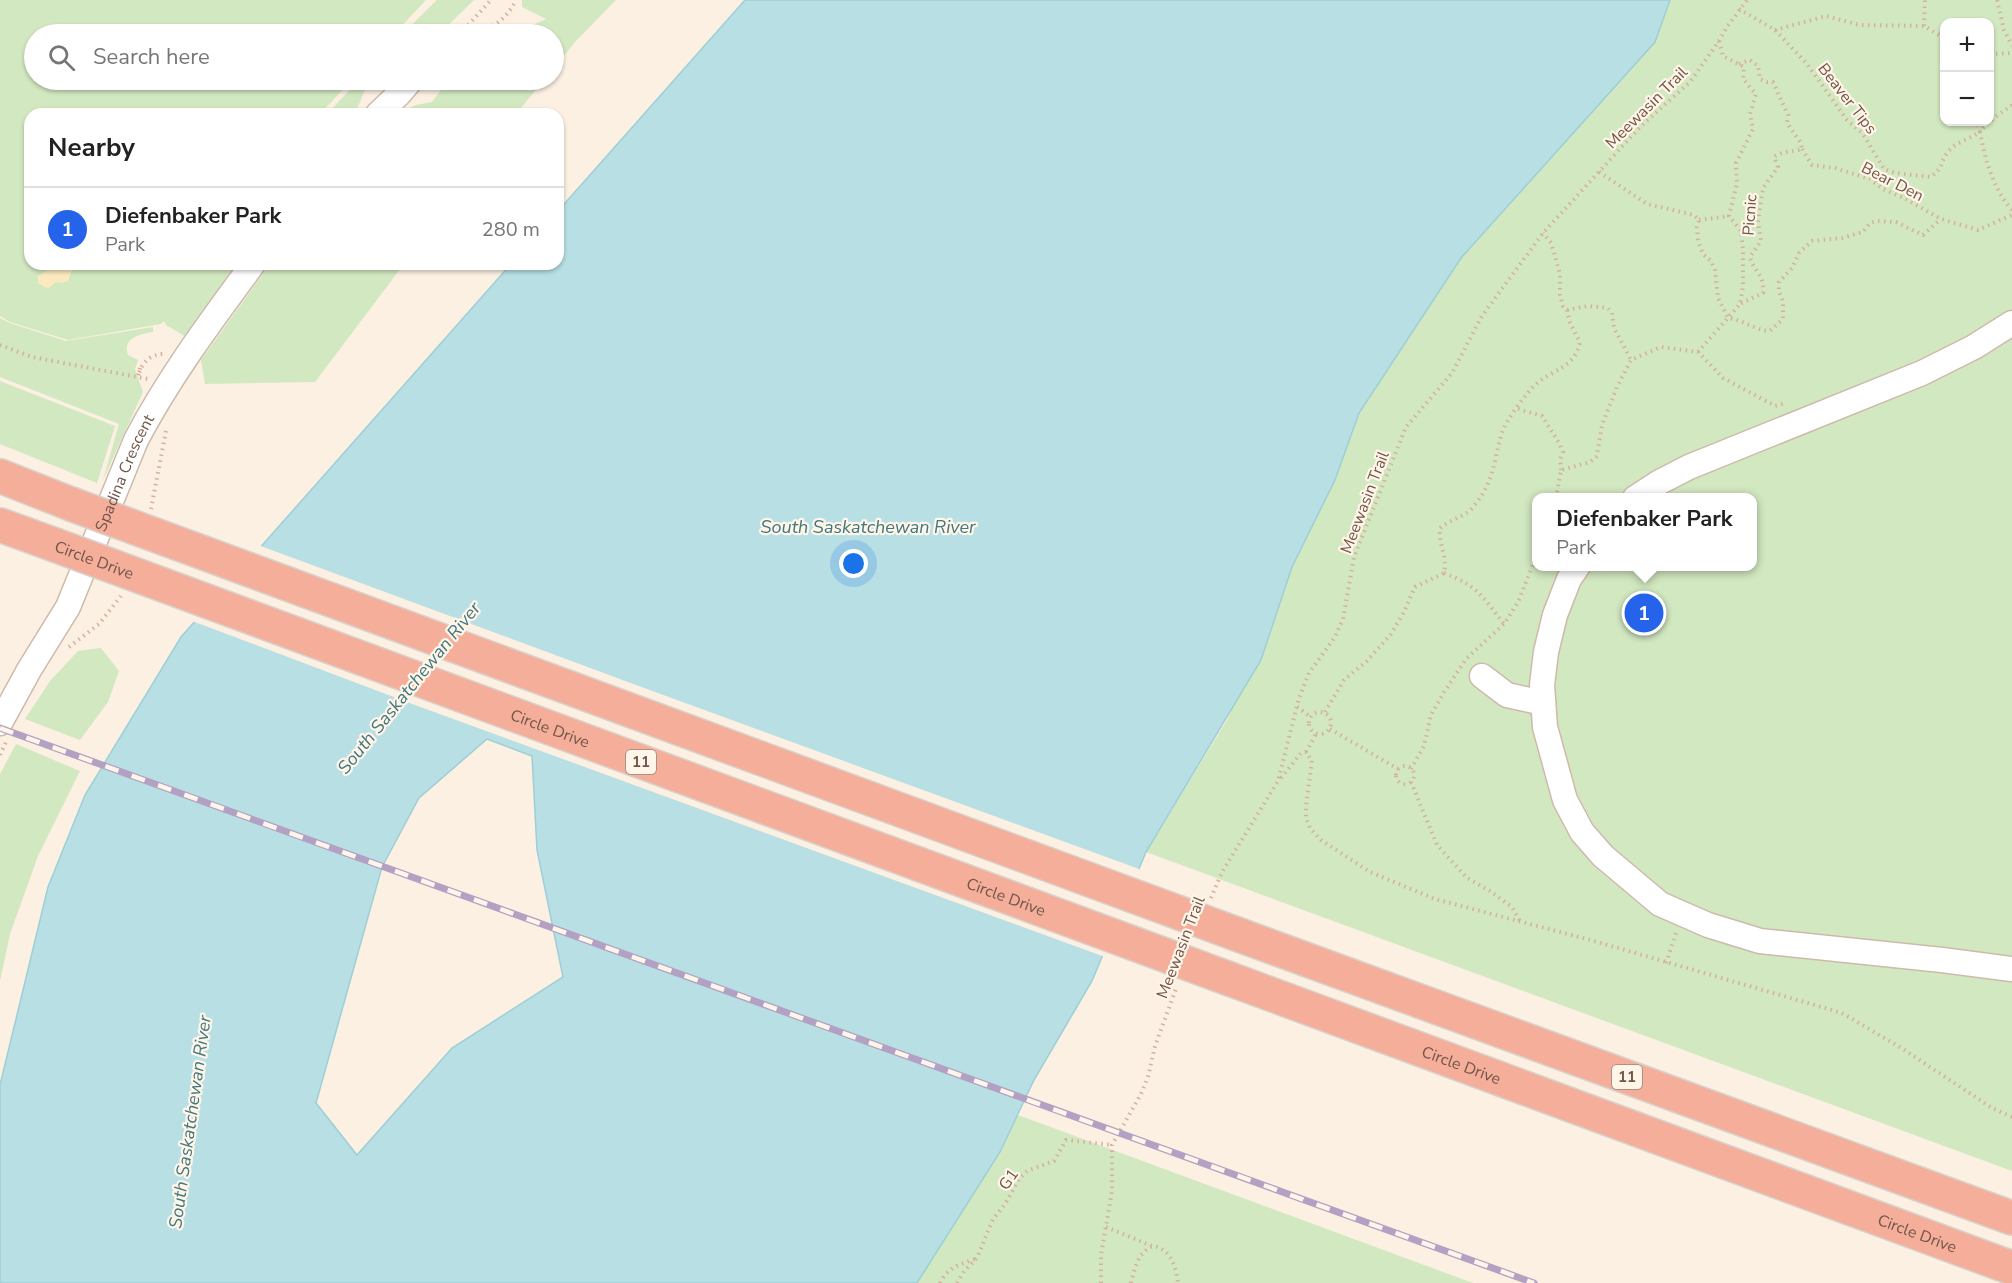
<!DOCTYPE html>
<html lang="en">
<head>
<meta charset="utf-8">
<style>
  :root { --surface:#fff; --page:#f2f2f2; --text:#222; --muted:#767676; --line:#e0e0e0; --accent:#2563eb }
  body { margin:0; font-family:"Nunito Sans",sans-serif; background:var(--page); color:var(--text) }
  .controls { position:absolute; right:18px; top:18px; display:grid; overflow:hidden; border-radius:12px; box-shadow:0 2px 4px #0004 }
  .controls button { width:54px; height:54px; display:grid; place-items:center; padding:0; border:0; border-bottom:2px solid var(--line); background:var(--surface); color:var(--text); font:30px sans-serif }
  .you { position:absolute; left:854px; top:564px; width:21px; height:21px; margin:-15px; border:4px solid #fff; border-radius:50%; background:#1a73e8; box-shadow:0 0 0 9px #1a73e833 }
  .badge { display:grid; place-items:center; width:39px; height:39px; border-radius:50%; background:var(--accent); color:#fff; font-size:20px; font-weight:700 }
  .pin { position:absolute; translate:-50% -50%; border:3px solid #fff; box-shadow:0 2px 6px #0006 }
  .popup { position:absolute; left:1532px; top:493px; width:225px; height:78px; box-sizing:border-box; display:grid; place-content:center; border-radius:12px; background:var(--surface); filter:drop-shadow(0 2px 4px #0005); font-size:20px; white-space:nowrap; color:var(--muted) }
  .popup b { font-size:22px; color:var(--text) }
  .popup::after { content:''; position:absolute; left:50%; top:100%; margin-left:-12px; border:12px solid transparent; border-top-color:var(--surface) }
  .list { margin:0; padding:0; list-style:none }
  h2 { display:flex; justify-content:space-between; align-items:center; height:78px; margin:0; padding:0 24px; font-size:26px }
  h2 small { font-size:20px; font-weight:400; color:var(--muted) }
  .list li { display:grid; grid-template-columns:39px 1fr auto; gap:18px; align-items:center; box-sizing:border-box; height:84px; padding:0 24px; border-top:2px solid var(--line) }
  .list b { display:block; font-size:22px; white-space:nowrap }
  .list p { margin:0; font-size:20px; white-space:nowrap; color:var(--muted) }
  .list em { font-size:20px; font-style:normal; color:var(--muted) }
  .icon { flex:none; width:33px; height:33px; fill:none; stroke:currentColor; stroke-width:2; stroke-linecap:round; stroke-linejoin:round }
  .map { position:relative; flex:none; width:2012px; height:1283px; overflow:hidden }
  .search { position:absolute; background:var(--surface); box-shadow:0 2px 4px #0004; left:24px; top:24px; width:540px; height:66px; display:flex; align-items:center; gap:15px; box-sizing:border-box; padding:0 21px; border-radius:33px; color:var(--muted); font-size:22px }
  .panel { position:absolute; background:var(--surface); box-shadow:0 2px 4px #0004; left:24px; top:108px; width:540px; height:162px; border-radius:18px }
  .map>svg:first-child { display:block }
  .green { fill:#d2e8c1; fill-rule:evenodd }
  .sand { fill:#faeabd }
  .water { fill:#b7dfe4; stroke:#9ecfd6; stroke-width:1.5; fill-rule:evenodd }
  .pier { fill:#fbf0e2 }
  .lines { fill:none; stroke-linecap:round; stroke-linejoin:round }
  .minor-casing { stroke:#cebaac; stroke-width:27 }
  .highway-casing { stroke:#d8d0cc; stroke-width:36 }
  .path { stroke:#d4b19e; stroke-width:4; stroke-dasharray:1.5 4.5; stroke-linecap:butt }
  .minor { stroke:#fff; stroke-width:24 }
  .highway { stroke:#f4ae9a; stroke-width:33 }
  .rail-casing { stroke:#b3a1c4; stroke-width:7 }
  .rail { stroke:#fff5e8; stroke-width:4.5; stroke-dasharray:14; stroke-linecap:butt }
  .highway-bridge-casing { stroke:#d8d0cc; stroke-width:36; stroke-linecap:butt }
  .highway-bridge { stroke:#f4ae9a; stroke-width:33 }
  .labels { text-anchor:middle; stroke-width:4.5; stroke-linejoin:round; paint-order:stroke }
  .shield { fill:#fff5e8; stroke:#9c8679; stroke-width:1.5 }
  .shield-label { font-size:15px; font-weight:bold; fill:#725649 }
  .street-label { font-size:16px; fill:#725649; stroke:#fff5e8 }
  .water-label { font-size:18px; font-style:italic; fill:#41777f; stroke:#fff5e8 }
</style>
</head>
<body>
<div class="map">
<svg width="2012" height="1283" viewBox="0 0 2012 1283">
  <rect width="100%" height="100%" fill="#fbf0e2"/>
  <path class="green" d="M0,0H426L394,34H34V80H352L320,114H30V264H240L186,337L166,325L164,321L161,324L68,340L10,322L0,316Z
    M437,0H474L439,34H402Z
    M522,0H616L576,41L554,68V34H517L528,27L546,19L522,7Z
    M1670,0H2012V1171L1146,852L1227,720L1292,567L1335,480L1359,413L1461,258L1655,42ZM1944,22H1990V122H1944ZM1536,498H1752V566H1536Z
    M359,80H369L355,114H327Z
    M448,80H544L516,114H395L416,105L432,102Z
    M270,264H404L315,382L205,384L201,360Z
    M0,318L10,323L66,341L153,327V332C140,334 122,338 128,355L138,360L135,369L143,392L103,480L119,424L0,377Z
    M0,381L115,426L97,483L0,444Z
    M101,648L119,671L108,702L80,740L25,719L50,681L78,651Z
    M16,744L80,771L38,856L10,934L0,981V774Z
    M1018,1115L1473,1283H917L1000,1152Z"/>
  <path class="sand" d="M58,264H87V266L72,270L68,281L62,283L56,282L49,288L44,287L38,283V276Z"/>
  <path class="water" d="M745,0H1670L1655,42L1461,258L1359,413L1335,480L1292,567L1261,660L1146,852L1092,981L1034,1080L1000,1152L917,1283H0V1085L48,887L85,795L181,637L511,264H558V211ZM487,739L532,756L537,850L563,977L452,1048L357,1155L316,1103L382,867L419,798Z"/>
  <path class="pier" d="M258,545L636,685L1142,870L1105,957L415,705L192,621Z"/>
  <g class="lines">
    <defs>
      <g id="minor">
        <path d="M378,114L399,94L411,80"/>
        <path d="M1635,498L1658,483L1689,467L1922,373L1974,347L2012,323"/>
        <path d="M1578,566L1569,579L1555,615L1546,652L1542,685L1545,727L1565,800L1582,832L1603,856L1660,904L1708,925L1760,941L1942,960L2012,969"/>
        <path d="M1482,676L1507,695L1543,703"/>
        <path id="s1" d="M0,723L29,670L68,607L136,440C169,377 211,321 253,264"/>
      </g>
      <g id="highway">
        <path d="M0,476L71,504"/>
        <path d="M0,525L55,545"/>
        <path d="M1242,936L2012,1218"/>
        <path id="s2" d="M1227,978L2012,1268"/>
      </g>
    </defs>
    <use href="#minor" class="minor-casing"/>
    <use href="#highway" class="highway-casing"/>
    <path class="path" d="M1997,0L2004,30L2012,46
      M1739,9L1775,30L1807,64L1847,120L1863,134L1884,169L1895,173L1931,177C1945,165 1939,165 1947,153C1954,143 1969,139 1980,132L1976,122
      M1924,26L1925,0
      M1775,30L1826,16L1860,25L1924,26L1944,38
      M463,31C487,34 506,21 516,0
      M460,34L491,0
      M1990,54L2012,53
      M1739,64L1750,60L1758,66L1760,79L1767,82H1773L1788,115L1787,123L1801,143L1802,149C1793,152 1781,151 1774,157L1778,167L1763,188L1758,222L1761,241L1750,257C1754,272 1765,275 1763,293L1740,304
      M2012,105L1987,123L1980,132C1985,159 1993,189 2012,210
      M1802,149L1812,165L1835,168L1870,179L1883,189L1904,198L1941,219L1978,230L2012,215
      M1599,172L1647,204L1694,215L1699,220L1697,227L1698,241L1703,254L1711,261L1715,270L1718,298L1728,318C1744,320 1754,330 1770,331L1783,319V301L1779,292V282L1792,268L1799,253L1812,241L1842,238L1863,232L1870,223L1876,221L1896,222L1923,235L1941,219
      M1699,220L1729,216
      M1567,310L1588,306L1608,308L1612,313L1614,328L1631,360
      M0,345L32,357L148,379
      M1698,352L1740,304L1743,286V250L1741,231L1729,216L1737,183L1736,163L1753,129L1750,114L1756,94L1743,79L1744,67L1723,56L1719,41
      M140,368L138,376C142,362 150,354 165,354
      M1518,409L1542,416C1549,428 1558,439 1563,452L1560,460L1561,470
      M1556,498L1561,470L1590,462L1597,456L1602,425L1617,387L1631,360L1661,347L1698,352L1723,378L1775,406L1785,403
      M151,509L166,431
      M1444,573C1477,585 1483,597 1504,624
      M69,647L99,624L121,596
      M1297,707L1311,717
      M1309 723a11 11 0 1 1 22 0a11 11 0 1 1-22 0Z
      M1325,712L1344,680L1367,661L1391,634L1404,612L1415,587L1444,573C1448,555 1438,545 1440,528C1450,519 1466,517 1474,506C1495,480 1493,462 1502,433C1506,420 1523,398 1532,388C1549,369 1574,371 1580,342L1570,323L1567,310L1563,306L1560,295V274L1551,243L1543,233
      M1330,729L1398,769
      M1306,752L1316,734
      M0,755L6,742
      M1396 775a9 9 0 1 1 18 0a9 9 0 1 1-18 0Z
      M1411,769L1424,746L1431,715L1444,692L1466,659L1504,624L1518,602L1536,557
      M1281,778L1301,753L1306,752L1312,761L1306,805V818L1310,828L1321,840L1370,872L1435,899L1594,941L1842,1013L1903,1049L1992,1108L2012,1117
      M1411,782L1437,845L1467,878L1490,891L1512,907L1520,921
      M1211,898L1222,872L1278,781L1299,698L1309,673L1335,637L1343,619L1354,557L1406,427L1452,373L1482,316L1543,233L1640,127L1690,82L1719,41L1727,27L1747,0
      M1666,963L1676,933
      M1106,1227L1152,1246
      M940,1283C947,1268 960,1264 975,1259
      M957,1283L965,1270L977,1258L993,1219L1005,1204L1019,1179L1027,1171L1054,1161L1066,1140L1112,1145
      M1101,1283V1255L1112,1191V1145L1141,1094L1148,1077L1155,1046L1177,986
      M1131,1283C1135,1268 1137,1253 1153,1246C1171,1249 1176,1267 1178,1283"/>
    <use href="#minor" class="minor"/>
    <use href="#highway" class="highway"/>
    <defs>
      <path id="rail" d="M0,728L1534,1283"/>
    </defs>
    <use href="#rail" class="rail-casing"/>
    <use href="#rail" class="rail"/>
    <defs>
      <g id="highway-bridge">
        <path d="M71,504L1242,936"/>
        <path id="s3" d="M55,545L1227,978"/>
      </g>
    </defs>
    <use href="#highway-bridge" class="highway-bridge-casing"/>
    <use href="#highway-bridge" class="highway-bridge"/>
  </g>
  <g class="labels">
    <g class="shield">
      <rect x="626" y="750" width="30" height="24" rx="4.5"/>
      <rect x="1612" y="1065" width="30" height="24" rx="4.5"/>
    </g>
    <g class="shield-label">
      <text x="641" y="767">11</text>
      <text x="1627" y="1082">11</text>
    </g>
    <g class="street-label">
      <text transform="translate(1848 98) rotate(52)" y="6">Beaver Tips</text>
      <text transform="translate(1646 107) rotate(-45)" y="6">Meewasin Trail</text>
      <text transform="translate(1893 181) rotate(27)" y="6">Bear Den</text>
      <text transform="translate(1749 215) rotate(-86)" y="6">Picnic</text>
      <text dy="6" stroke="none"><textPath href="#s1" startOffset="280">Spadina Crescent</textPath></text>
      <text transform="translate(1364 502) rotate(-69)" y="6">Meewasin Trail</text>
      <text dy="6" stroke="none"><textPath href="#s3" startOffset="42">Circle Drive</textPath></text>
      <text dy="6" stroke="none"><textPath href="#s3" startOffset="528">Circle Drive</textPath></text>
      <text dy="6" stroke="none"><textPath href="#s3" startOffset="1014">Circle Drive</textPath></text>
      <text transform="translate(1180 947) rotate(-69)" y="6">Meewasin Trail</text>
      <text dy="6" stroke="none"><textPath href="#s2" startOffset="250">Circle Drive</textPath></text>
      <text transform="translate(1008 1179) rotate(-55)" y="6">G1</text>
      <text dy="6" stroke="none"><textPath href="#s2" startOffset="736">Circle Drive</textPath></text>
    </g>
    <g class="water-label">
      <text x="868" y="533">South Saskatchewan River</text>
      <text transform="translate(409 688) rotate(-51)" y="6">South Saskatchewan River</text>
      <text transform="translate(190 1122) rotate(-82)" y="6">South Saskatchewan River</text>
    </g>
  </g>
</svg>
<div class="controls">
<button>+</button>
<button>−</button>
</div>
<div class="you"></div>
<div class="pin badge" style="left:1644px;top:613px">1</div>
<div class="popup"><b>Diefenbaker Park</b>Park</div>
<div class="search"><svg class="icon" aria-label="search" viewBox="0 0 24 24"><circle cx="10" cy="10" r="6"/><path d="M15 15l6 6"/></svg>Search here</div>
<section class="panel">
<h2>Nearby<small></small></h2>
<ul class="list">
<li><span class="badge">1</span><div><b>Diefenbaker Park</b><p>Park</p></div><em>280 m</em></li>
</ul>
</section>
</div>
</body>
</html>
